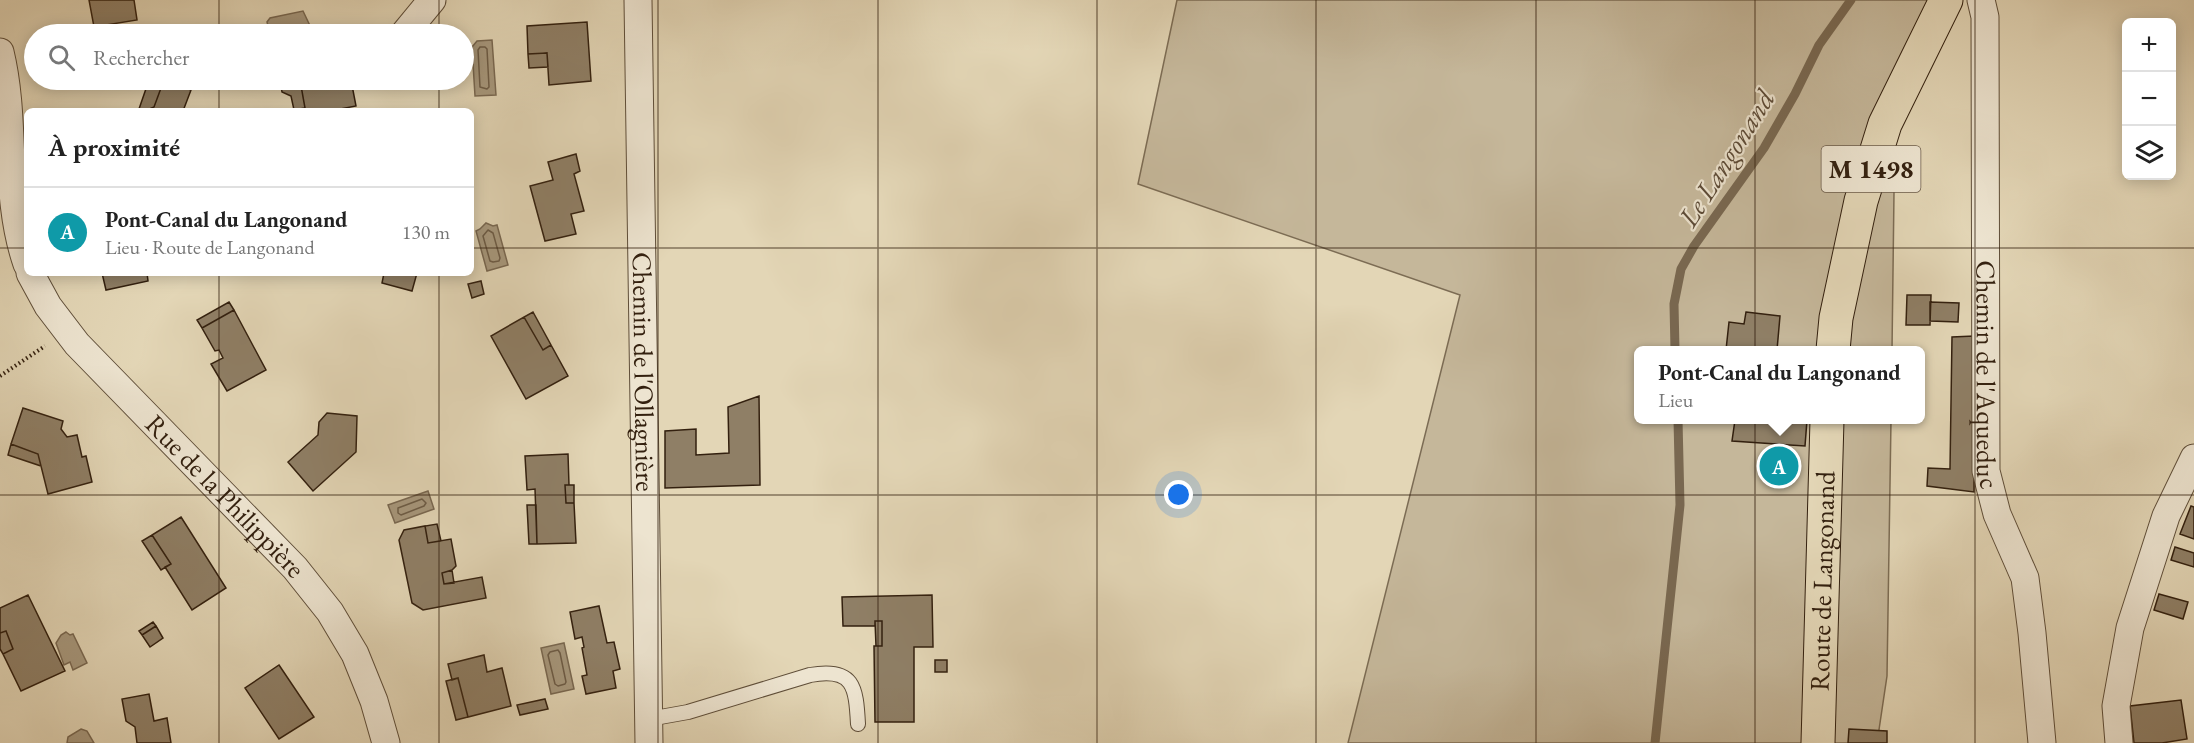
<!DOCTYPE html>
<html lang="fr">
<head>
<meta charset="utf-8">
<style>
  :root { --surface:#fff; --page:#f2f2f2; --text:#222; --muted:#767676; --line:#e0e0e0; --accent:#7c3aed }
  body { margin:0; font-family:"EB Garamond",serif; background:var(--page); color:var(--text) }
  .controls { position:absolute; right:18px; top:18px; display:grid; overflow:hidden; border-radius:9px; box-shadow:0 3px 15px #0003 }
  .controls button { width:54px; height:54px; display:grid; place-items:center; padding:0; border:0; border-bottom:2px solid var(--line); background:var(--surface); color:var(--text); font:30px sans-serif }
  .you { position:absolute; left:1179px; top:495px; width:21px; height:21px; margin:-15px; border:4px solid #fff; border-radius:50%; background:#1a73e8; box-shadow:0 0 0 9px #1a73e833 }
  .badge { display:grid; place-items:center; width:39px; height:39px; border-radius:50%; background:var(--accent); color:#fff; font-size:20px; font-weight:700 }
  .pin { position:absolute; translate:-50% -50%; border:3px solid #fff; box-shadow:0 2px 6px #0006 }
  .popup { position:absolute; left:1634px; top:346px; width:291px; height:78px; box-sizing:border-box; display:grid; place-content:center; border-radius:9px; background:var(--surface); filter:drop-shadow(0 2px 4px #0005); font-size:20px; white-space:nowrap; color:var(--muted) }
  .popup b { font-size:22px; color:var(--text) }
  .popup::after { content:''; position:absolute; left:50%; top:100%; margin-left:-12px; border:12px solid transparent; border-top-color:var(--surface) }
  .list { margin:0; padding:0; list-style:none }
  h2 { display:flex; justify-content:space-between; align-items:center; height:78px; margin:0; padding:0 24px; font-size:26px }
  h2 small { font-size:20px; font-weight:400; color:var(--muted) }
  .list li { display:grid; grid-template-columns:39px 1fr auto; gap:18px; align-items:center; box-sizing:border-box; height:90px; padding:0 24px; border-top:2px solid var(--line) }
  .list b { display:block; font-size:22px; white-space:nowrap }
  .list p { margin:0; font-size:20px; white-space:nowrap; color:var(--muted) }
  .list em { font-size:20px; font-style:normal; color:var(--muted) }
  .icon { flex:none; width:33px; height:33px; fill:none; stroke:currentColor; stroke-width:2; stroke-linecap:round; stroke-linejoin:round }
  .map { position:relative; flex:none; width:2194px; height:743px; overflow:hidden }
  .search { position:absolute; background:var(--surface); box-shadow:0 3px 15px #0003; left:24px; top:24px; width:450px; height:66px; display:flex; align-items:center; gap:15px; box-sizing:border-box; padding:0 21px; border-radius:33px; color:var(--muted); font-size:22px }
  .panel { position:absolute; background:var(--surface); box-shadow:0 3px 15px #0003; left:24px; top:108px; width:450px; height:168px; border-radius:9px }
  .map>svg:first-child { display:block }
  .green { fill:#c5b79a; stroke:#7c6c54; stroke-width:1.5 }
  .water { fill:#a7987d; stroke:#796851; stroke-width:1.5 }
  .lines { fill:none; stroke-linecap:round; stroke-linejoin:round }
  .shore { stroke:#6d5c46; stroke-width:1.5 }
  .stream { stroke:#796851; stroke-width:9 }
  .building { fill:#8f7f66; stroke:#33200f; stroke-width:1.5 }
  .service-casing { stroke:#5f4e39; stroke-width:16 }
  .minor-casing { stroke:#5f4e39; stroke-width:29 }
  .primary-casing { stroke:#33200f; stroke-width:35 }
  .path { stroke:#33200f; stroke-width:4; stroke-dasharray:1.5 3; stroke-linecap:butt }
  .service { stroke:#ede4d0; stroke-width:14 }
  .minor { stroke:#ede4d0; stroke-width:27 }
  .primary { stroke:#e3d6b6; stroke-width:33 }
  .grid { fill:none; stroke:#33200f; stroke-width:1.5; stroke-opacity:0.55 }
  .labels { text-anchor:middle; stroke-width:4.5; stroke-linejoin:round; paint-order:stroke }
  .shield { fill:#ede4d0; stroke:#6b5b49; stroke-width:1.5 }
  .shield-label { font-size:26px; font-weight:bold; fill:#33200f }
  .street-label { font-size:27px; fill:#33200f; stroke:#ede4d0 }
  .water-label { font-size:28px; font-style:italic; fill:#5c4a36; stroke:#ede4d0 }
</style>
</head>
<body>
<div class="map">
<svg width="2194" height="743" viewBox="0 0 2194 743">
  <rect width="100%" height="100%" fill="#e3d6b6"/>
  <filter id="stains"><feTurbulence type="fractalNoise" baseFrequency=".00333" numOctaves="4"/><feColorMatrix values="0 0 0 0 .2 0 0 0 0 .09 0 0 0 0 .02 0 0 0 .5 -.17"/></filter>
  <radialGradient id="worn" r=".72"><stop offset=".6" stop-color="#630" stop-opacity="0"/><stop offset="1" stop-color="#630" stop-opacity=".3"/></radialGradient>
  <path class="green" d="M1177,0H1961L1895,114L1892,350H1638V420H1891L1887,676L1877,743H1348L1460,295L1138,184Z"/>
  <path class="water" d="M303,11L312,30L303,32L298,30L286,34H270L267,22L270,18Z
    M492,40L496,95L475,96L472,47L477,41Z
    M486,223L493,226L497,225L508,265L487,271L476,231L480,229Z
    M428,491L434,509L395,523L388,505Z
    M66,632L70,635L73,634L87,663L73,670L70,662L64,665L56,643L61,635Z
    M564,643L574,689L551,694L541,648Z
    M81,729L87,731L94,743H67L68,737Z"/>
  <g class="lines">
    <path class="shore" d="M480,47H485L487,49L489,87L487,89L480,87L478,50Z
      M488,230L493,233L500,258L499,261L493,262L490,261L483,236Z
      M422,499L426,503L424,506L401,515L398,513V508Z
      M558,650L560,653L566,682L565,684L558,686L555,684L548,655L550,652Z"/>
    <path class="stream" d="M1675,350L1674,304L1681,269L1694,246L1764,148L1795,94L1819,45L1851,0
      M1655,743L1680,505L1678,420"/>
  </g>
  <path class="building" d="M89,0H134L137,20L94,27Z
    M587,22L591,81L549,85L547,53L528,54L527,26Z
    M547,53L548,67L529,68L528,54Z
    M149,80H164L154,107L145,111H140L139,109Z
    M164,80L191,90L183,111H145L154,107Z
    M280,80H300L305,108L294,110L291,96L282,92Z
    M300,80H351L356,106L330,111H294L305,108Z
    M576,154L580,171L574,174L584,211L571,214L576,234L545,241L530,186L553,180L548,162Z
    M102,273H147L148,281L106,290Z
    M384,273H417L412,291L382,283Z
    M481,281L484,294L472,298L468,284Z
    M1907,295H1931L1930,325H1906Z
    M229,302L234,310L202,328L197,320Z
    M1930,302L1959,303L1958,322L1930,321Z
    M234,310L266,370L227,391L211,364L223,358L219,350L215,351L202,328Z
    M533,312L551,345L543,350L524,317Z
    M1746,312L1780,316L1777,350H1726L1729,322L1744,324Z
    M524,317L543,350L551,345L568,376L526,399L491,336Z
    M1974,336V492L1927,486L1928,468L1950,469L1952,337Z
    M759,396L760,485L665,488V431L696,429V455L729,453L728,407Z
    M23,408L63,421L61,429L67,437L77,435L82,457L86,456L92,482L48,494L38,454L11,444Z
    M327,413L357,416L356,452L313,491L288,462L318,435L319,422Z
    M1735,420H1807L1805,446L1732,441Z
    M11,444L38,454L41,466L8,455Z
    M568,454L569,485H565L566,503H574L576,543L537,544L535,489L527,490L525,456Z
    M565,485H574V503H566Z
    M527,505H536L537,544H529Z
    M2191,506L2194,507V539L2180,534Z
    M181,517L226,588L192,610L165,567L171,564L152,535Z
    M437,524L441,541L428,543L425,526Z
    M425,526L428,543L451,539L456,566L452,570L442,573L444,584L482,577L486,598L423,610L412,603L399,540L404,530Z
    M152,535L171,564L161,570L142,541Z
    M2175,547L2194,553V567L2171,560Z
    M452,570L454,583L444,584L442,573Z
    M2159,594L2188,602L2183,619L2154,610Z
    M28,595L65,671L21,691L3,654L13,649L6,631L0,633V608Z
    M932,595L933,647H914V722H875L874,646H882V621H875V626H843L842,597Z
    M599,606L607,643L614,642L620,669L613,671L616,688L586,694L582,676L587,675L582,648L584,647L582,637L575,639L570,612Z
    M875,621H882V646H876Z
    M153,622L156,626L142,635L139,631Z
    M156,626L163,638L150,647L142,635Z
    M6,631L13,649L3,654L0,649V633Z
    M484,655L487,672L502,668L511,706L468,717L458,678L452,680L448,664Z
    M935,660H947V672H935Z
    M279,665L314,717L279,739L245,688Z
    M458,678L468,717L456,720L446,681Z
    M149,694L154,721L167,718L171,743H137L135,727L126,721L122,699Z
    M545,699L548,709L520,715L517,705Z
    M2181,700L2187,739L2162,743H2134L2130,706Z
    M1849,729L1887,731V743H1848Z"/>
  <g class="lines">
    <defs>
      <path id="service" d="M649,719L688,712L810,675C854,667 856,687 858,724"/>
      <g id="minor">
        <path id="s1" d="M638,0L649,743"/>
        <path id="s2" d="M1981,0L1985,17L1986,471L1997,514L2025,578L2032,633L2042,743"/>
        <path d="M404,34L432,0"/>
        <path d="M0,52C17,122 3,195 27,264"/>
        <path id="s3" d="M30,273L48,306L77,344L295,568L330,612L355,654L374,701L386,743"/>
        <path d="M2119,743L2116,706L2130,628L2166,516L2194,458"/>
      </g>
      <g id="primary">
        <path d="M1833,350L1836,318L1861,201L1885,124L1946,0"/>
        <path id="s4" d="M1818,743L1827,420"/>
      </g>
    </defs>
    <use href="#service" class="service-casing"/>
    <use href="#minor" class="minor-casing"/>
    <use href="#primary" class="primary-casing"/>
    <path class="path" d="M0,376L45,346"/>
    <use href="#service" class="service"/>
    <use href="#minor" class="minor"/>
    <use href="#primary" class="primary"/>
  </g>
  <path class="grid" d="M219,0V34M439,0V34M658,0V743M878,0V743M1097,0V743M1316,0V743M1536,0V743M1755,0V743M1975,0V743M219,80V111M439,80V111M0,248H27M471,248H2194M219,273V743M439,273V743M0,495H2194"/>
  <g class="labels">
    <rect class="shield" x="1821.5" y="146" width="99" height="46" rx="4.5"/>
    <g class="shield-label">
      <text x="1871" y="178">M 1498</text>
    </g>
    <g class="street-label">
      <text dy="9" stroke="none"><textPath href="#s1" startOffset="372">Chemin de l'Ollagnière</textPath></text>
      <text dy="9" stroke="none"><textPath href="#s2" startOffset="375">Chemin de l'Aqueduc</textPath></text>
      <text dy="9" stroke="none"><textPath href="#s3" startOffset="298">Rue de la Philippière</textPath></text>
      <text dy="9" stroke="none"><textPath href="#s4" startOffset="162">Route de Langonand</textPath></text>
    </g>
    <g class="water-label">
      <text transform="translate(1726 158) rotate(-58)" y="10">Le Langonand</text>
    </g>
  </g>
  <rect width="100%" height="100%" filter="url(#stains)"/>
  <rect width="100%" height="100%" fill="url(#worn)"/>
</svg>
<div class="controls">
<button>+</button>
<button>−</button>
<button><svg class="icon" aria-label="layers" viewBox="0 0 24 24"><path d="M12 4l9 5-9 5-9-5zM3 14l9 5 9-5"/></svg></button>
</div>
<div class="you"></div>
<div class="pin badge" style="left:1779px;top:466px;background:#0f9aa8">A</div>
<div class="popup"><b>Pont-Canal du Langonand</b>Lieu</div>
<div class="search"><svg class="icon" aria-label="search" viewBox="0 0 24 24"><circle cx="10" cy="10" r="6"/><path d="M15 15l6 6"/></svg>Rechercher</div>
<section class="panel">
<h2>À proximité<small></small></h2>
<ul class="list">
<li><span class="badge" style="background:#0f9aa8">A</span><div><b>Pont-Canal du Langonand</b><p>Lieu · Route de Langonand</p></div><em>130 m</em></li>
</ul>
</section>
</div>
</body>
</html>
